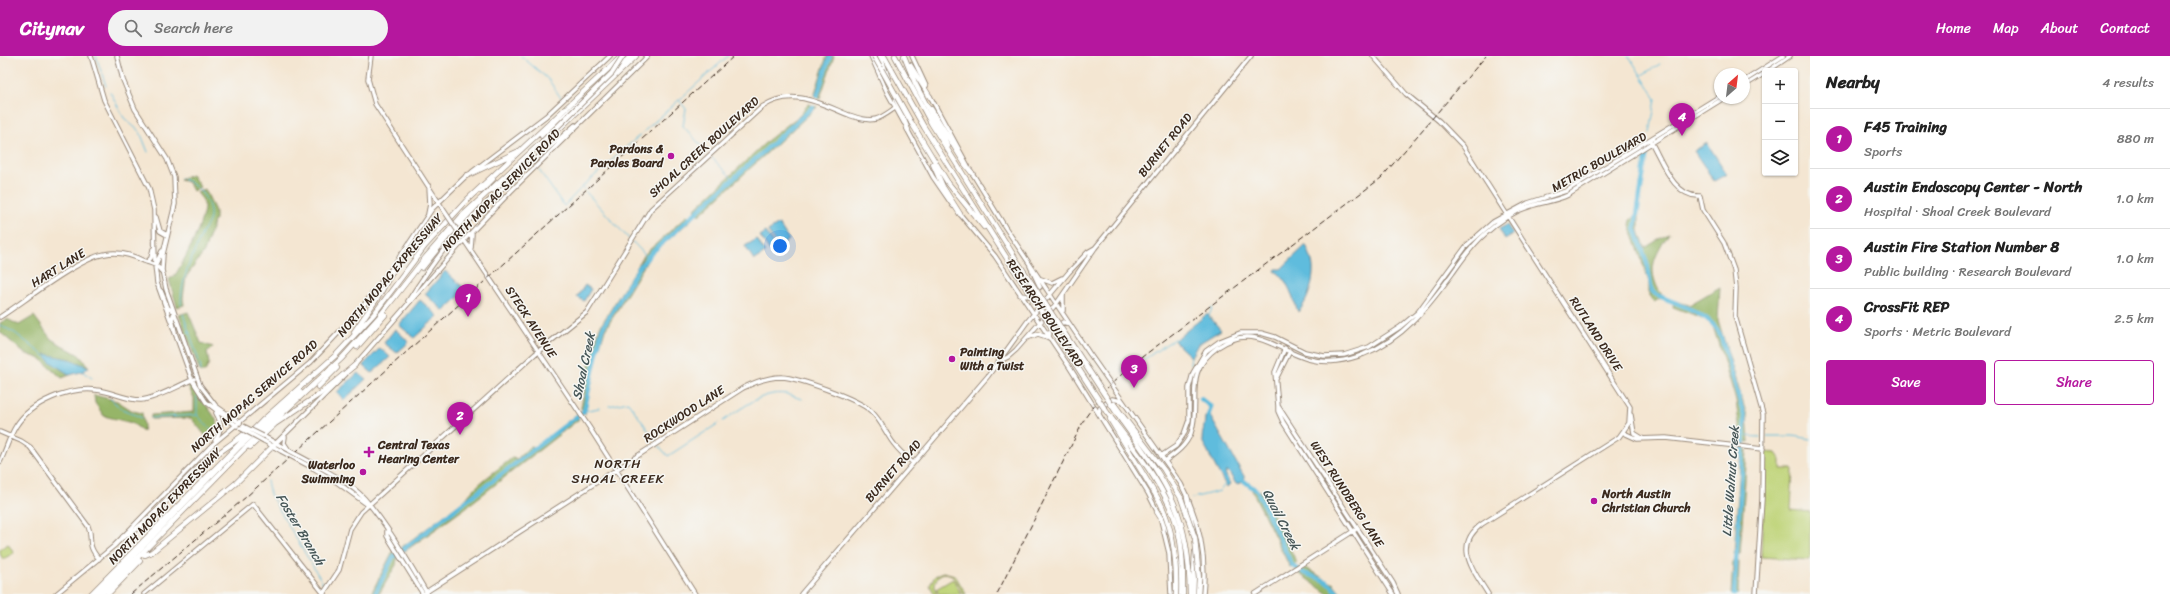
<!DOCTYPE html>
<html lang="en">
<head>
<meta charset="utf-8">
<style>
  :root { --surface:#fff; --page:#f2f2f2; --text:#222; --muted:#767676; --line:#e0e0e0; --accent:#b5179e }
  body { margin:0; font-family:Sriracha,sans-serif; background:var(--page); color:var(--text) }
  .controls { position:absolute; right:12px; top:12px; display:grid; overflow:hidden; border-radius:4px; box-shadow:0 1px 3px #0004 }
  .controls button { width:36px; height:36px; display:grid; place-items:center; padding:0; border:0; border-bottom:1px solid var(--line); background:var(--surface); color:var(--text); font:20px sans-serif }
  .compass { position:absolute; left:1714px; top:12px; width:36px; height:36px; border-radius:50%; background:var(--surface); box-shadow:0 1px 3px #0004; rotate:28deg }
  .you { position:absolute; left:780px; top:190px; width:14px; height:14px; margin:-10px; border:3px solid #fff; border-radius:50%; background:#1a73e8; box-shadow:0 0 0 6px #1a73e833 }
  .badge { display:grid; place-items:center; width:26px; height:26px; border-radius:50%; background:var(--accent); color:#fff; font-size:13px; font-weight:700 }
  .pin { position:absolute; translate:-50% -33px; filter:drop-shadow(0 1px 2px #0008) }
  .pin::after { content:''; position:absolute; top:21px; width:14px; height:12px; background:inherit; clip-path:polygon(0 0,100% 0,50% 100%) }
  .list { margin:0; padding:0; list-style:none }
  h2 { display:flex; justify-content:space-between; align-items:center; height:52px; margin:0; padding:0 16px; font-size:17px }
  h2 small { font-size:13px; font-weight:400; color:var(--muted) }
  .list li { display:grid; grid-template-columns:26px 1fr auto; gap:12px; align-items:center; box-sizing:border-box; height:60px; padding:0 16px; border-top:1px solid var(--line) }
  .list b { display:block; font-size:15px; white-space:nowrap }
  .list p { margin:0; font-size:13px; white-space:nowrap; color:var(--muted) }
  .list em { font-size:13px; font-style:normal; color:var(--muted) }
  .actions { display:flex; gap:8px; padding:12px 16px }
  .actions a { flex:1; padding:9px 0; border:1px solid var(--accent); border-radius:4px; text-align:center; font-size:14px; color:var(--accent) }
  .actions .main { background:var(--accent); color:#fff }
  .icon { flex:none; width:22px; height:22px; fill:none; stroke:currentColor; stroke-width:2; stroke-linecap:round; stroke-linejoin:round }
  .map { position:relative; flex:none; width:1810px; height:538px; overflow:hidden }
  header { display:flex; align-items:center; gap:24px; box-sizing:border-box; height:56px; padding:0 20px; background:var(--accent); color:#fff }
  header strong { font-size:19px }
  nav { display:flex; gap:22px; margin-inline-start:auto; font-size:14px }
  .search { width:280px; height:36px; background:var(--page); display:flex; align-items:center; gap:10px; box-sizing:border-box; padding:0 14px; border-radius:22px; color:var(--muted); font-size:15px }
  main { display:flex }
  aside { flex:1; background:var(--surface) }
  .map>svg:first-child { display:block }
  .green { fill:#bed376; stroke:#7c7e4a }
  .forest { fill:#96b567; stroke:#687042 }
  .water { fill:#5fbcdd; stroke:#4d737e }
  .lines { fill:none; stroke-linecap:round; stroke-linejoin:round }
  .stream { stroke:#5fbcdd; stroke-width:1 }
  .river { stroke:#5fbcdd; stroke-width:4.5 }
  .secondary-casing { stroke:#988878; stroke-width:5.5 }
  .highway-casing { stroke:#988878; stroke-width:6 }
  .secondary { stroke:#fff; stroke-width:3.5 }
  .highway { stroke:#fff; stroke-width:4.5 }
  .rail { stroke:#3b2a1e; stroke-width:1; stroke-dasharray:6 3; stroke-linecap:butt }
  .secondary-bridge-casing { stroke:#988878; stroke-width:5.5; stroke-linecap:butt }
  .highway-bridge-casing { stroke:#988878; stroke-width:6; stroke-linecap:butt }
  .secondary-bridge { stroke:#fff; stroke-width:3.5 }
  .highway-bridge { stroke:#fff; stroke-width:4.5 }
  .poi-dot { fill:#b5179e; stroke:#f6f6f2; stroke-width:1.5 }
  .labels { text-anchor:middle; stroke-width:3; stroke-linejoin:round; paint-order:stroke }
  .street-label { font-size:12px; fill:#3b2a1e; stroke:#f6f6f2 }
  .poi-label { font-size:12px; font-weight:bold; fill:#3b2a1e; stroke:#f6f6f2; text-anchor:start }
  .water-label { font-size:13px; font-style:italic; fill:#465657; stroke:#f6f6f2 }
  .neighbourhood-label { font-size:13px; letter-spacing:1px; fill:#3b2a1e; stroke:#f6f6f2 }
</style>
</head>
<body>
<header>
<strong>Citynav</strong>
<div class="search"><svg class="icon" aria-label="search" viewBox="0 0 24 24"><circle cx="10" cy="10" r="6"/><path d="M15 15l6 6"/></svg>Search here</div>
<nav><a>Home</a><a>Map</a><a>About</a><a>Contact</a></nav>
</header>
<main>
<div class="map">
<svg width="1810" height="538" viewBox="0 0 1810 538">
  <rect width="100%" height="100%" fill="#f6f6f2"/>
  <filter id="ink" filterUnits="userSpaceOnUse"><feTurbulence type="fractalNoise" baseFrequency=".025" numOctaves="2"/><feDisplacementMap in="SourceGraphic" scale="8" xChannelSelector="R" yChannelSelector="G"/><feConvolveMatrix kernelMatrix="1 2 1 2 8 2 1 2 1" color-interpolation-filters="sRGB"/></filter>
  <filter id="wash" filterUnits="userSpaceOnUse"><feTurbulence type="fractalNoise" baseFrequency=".012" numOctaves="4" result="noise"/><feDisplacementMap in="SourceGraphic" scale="16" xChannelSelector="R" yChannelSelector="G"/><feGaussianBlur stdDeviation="0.9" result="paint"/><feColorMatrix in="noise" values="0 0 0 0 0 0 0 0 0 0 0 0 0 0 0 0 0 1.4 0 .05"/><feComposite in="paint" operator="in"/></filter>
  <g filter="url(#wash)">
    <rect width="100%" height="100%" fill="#f4e6d2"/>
    <path class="green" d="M1765,396L1776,397L1781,404V413H1793L1791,454L1810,456V504L1761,501Z
      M8,488L14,497L3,503L0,498V493Z
      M943,516L955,519L966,538H963C960,533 958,525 953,521C942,510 930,525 937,538H934L930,529L935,520Z
      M953,523L961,538H939L936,533Z"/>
    <path class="forest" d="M827,0H834L820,42L814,40Z
      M808,48L817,51L699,159L694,154L767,85L799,60Z
      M192,119L200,131L193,135L189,127L180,123Z
      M205,133L215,155V163L204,196L186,221L183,242L184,249L177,251L169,223L174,221C184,205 203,169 204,151C204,145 201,141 197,137Z
      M688,159L692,163L650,200L605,274L597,298L585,358L581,352L591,299L600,271L645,198Z
      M1639,160V175L1645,192L1669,177C1654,202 1645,214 1663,241L1654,246L1649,240V226L1630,169L1631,163Z
      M1720,231L1718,264L1747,360L1749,387L1741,386L1736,344L1713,270L1708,264L1673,251L1674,245L1689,249Z
      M188,256L201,287L213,291L207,296L209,307L205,316H200L179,259Z
      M34,260L51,283L79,299L89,311L69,303L50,305L70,319L62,322L41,303L24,297L0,276V267L7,263L19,269Z
      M191,329C198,341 215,357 218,369L214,373L209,384L191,362L151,363V359L194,356V342L188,330Z
      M94,339L117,345L133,355L142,357L144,370L143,375L132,367L104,360L95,347Z
      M576,359L579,363L464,453L405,495L402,491L465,444C477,427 496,415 512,402L517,403L531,390L535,391Z
      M1741,393L1747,394L1740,498H1734Z
      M1251,432L1262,436L1297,507L1290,511Z
      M393,495L397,502L396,509L379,538H371Z
      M1733,506H1739L1738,538H1731Z
      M1305,512L1334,528L1342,538H1328L1297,516Z"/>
    <path class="water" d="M1707,87L1727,118L1714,125L1694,95Z
      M779,168L789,184L778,191L768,175Z
      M1507,169L1513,178L1505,183L1499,173Z
      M766,176L776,192L770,195L760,180Z
      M757,183L765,197L754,204L745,190Z
      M1306,189C1309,196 1312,203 1313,211C1314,225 1308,246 1298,256C1294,244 1287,221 1275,215L1276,213H1281Z
      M445,215L466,234L444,255L425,238Z
      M585,229L591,233L584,245L577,241Z
      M420,244L438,260L414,282L399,269Z
      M1207,258L1221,274L1198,288L1191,301L1174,285Z
      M395,273L409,286L397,297L384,287Z
      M380,292L390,301L372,317L363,309Z
      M45,298L69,303L89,311L84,315L70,319L49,305Z
      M358,317L366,323L344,344L337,336Z
      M1210,360L1245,422L1241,427L1236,428L1228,415L1225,417L1230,428L1227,431C1225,429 1203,388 1202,384C1202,376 1205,369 1205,361Z"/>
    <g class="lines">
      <path class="stream" d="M96,0L106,30
        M521,0L548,23L561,42
        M1629,0L1656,43L1650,77
        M1642,19L1660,8
        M110,36L124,62L140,76L148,96
        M679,44L686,53L683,70L707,96
        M712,102L733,123
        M539,114L564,150L582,131
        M584,133L582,131L728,0
        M586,136L630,184
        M633,186L647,201
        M181,249C180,224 192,202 201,180C203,173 209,169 210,161C212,144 196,127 181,122
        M183,258L200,308L201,315
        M1209,260L1212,252
        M0,269L15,277L47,302
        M1190,308L1191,300
        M1122,314V315
        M83,316L92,322
        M1124,317L1174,283H1178
        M110,342L120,352L142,362
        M609,350L628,346L656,385
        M584,355L599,352
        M197,359V340
        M151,362L197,359L212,375
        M723,365C741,353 763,334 786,338C791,339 797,342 802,343
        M1745,380L1760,381
        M1767,380H1793L1810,383
        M658,389L668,400L719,367
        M267,425L270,438L324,529
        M1192,442L1220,435L1225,428"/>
      <path class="river" d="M817,40L830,0
        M1647,95L1635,171L1648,211L1652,235L1655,238C1677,249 1708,255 1720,278L1745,363L1734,538
        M1201,343L1211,351L1208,360L1210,366
        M1239,421L1257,435L1292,509L1304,517L1326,525L1340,538
        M375,538L393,501L584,355L602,273L638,213L651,197L813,51"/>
    </g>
  </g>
  <g filter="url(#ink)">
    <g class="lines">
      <defs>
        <path id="secondary" d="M91,0L104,44L149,132L154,154L155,209L157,227L192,324L206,346L237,370
          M117,0L123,24L135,53L167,103L174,121L175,148L163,198L162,214L166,233L200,329L216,350L240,367
          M371,0L368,23L375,48L443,153
          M871,0L887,36L904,67
          M912,0L926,30
          M1373,0L1406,38L1439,65L1463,90L1630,351L1629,367L1619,381L1482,468C1452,490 1474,515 1488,538
          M1768,15L1790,0
          M1744,25L1783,0
          M1744,30L1765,17
          M930,40L968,110
          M907,73L933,121L953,150
          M1651,86C1662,105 1674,142 1700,140L1703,154L1724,187L1734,214L1736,232L1735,260L1763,358L1762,443L1756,538
          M971,115L1005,171L1089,297L1181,428C1199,463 1207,499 1203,538
          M472,116L546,60L610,0
          M959,157L995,200L1070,312L1148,437L1158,457
          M428,158L430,148L429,130
          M156,161L160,175L167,179
          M464,184L589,371L695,538
          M471,192L472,178
          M400,201L432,153L467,119
          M147,206L151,202L153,193
          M156,208L162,195
          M1041,223L1052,227L1062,222
          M161,235L168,252L174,256L172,263L175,276
          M1020,239L1029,240L1040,231L1030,210
          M1063,239V255
          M408,245C424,220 442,194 462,172C497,134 537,103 575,69
          M0,261C25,245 79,202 105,198C119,195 132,199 144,205C152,208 157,208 161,215
          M1027,282L1038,278L1047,281
          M1049,282L1050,276L1063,266L1069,268
          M1285,292L1275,316L1278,350L1393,527L1398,538
          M1000,305L1008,301L1016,294L1057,247L1095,192L1251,0
          M353,311L464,184L511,135L647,1
          M1276,323L1290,295
          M1278,350V355L1283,366L1393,538
          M1099,358L1100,352L1112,343L1122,345
          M1631,359L1634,377L1642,382
          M0,376L21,385L30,391L88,470C94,484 85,487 99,503
          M1624,377L1637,383L1666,382L1763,393
          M263,380L290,395
          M285,381L284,387L288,393
          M215,384C222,375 222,367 216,357
          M264,385L281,395
          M273,390L346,318
          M1161,400L1176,390L1184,378L1189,364V332L1193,317L1206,295L1220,285L1240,277H1261L1275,281L1305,296L1324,300L1344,299L1369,291L1400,271L1418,256L1467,189L1493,166L1528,147L1566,135L1720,40
          M1165,405C1176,397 1186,390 1191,377C1202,345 1181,317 1218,291C1254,266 1275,294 1308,303C1326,308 1347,305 1364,298C1403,283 1428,251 1452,218C1462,204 1471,190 1485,178C1497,167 1514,155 1531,150C1543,146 1556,145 1568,139L1724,42
          M0,406C6,394 9,381 16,370C31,346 69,331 96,334C111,335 125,344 141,344C156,343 180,329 194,323
          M316,409C332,418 351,428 364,442C387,468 409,507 427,537
          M313,412L338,427L368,449
          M1161,464L1169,497L1171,538
          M387,475V480L423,538
          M56,538L114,490L212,389L310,307L360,254L393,211
          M144,538L253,448L324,538
          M323,538L339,514L350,473L361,456L535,298L587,256L651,153L762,51C792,31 819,47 849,59C858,62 867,65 876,63C883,61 889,56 895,52
          M423,538L743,332C755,326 767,321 781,321C800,322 857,343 871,355C881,364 886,378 894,388C899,395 906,401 913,407
          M801,538L988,320L1027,266L1069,216L1088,196L1095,192
          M1255,538L1355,474"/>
        <path id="highway" d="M880,0L889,25
          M884,0L924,71L1013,212
          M895,0L931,67L1019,208
          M904,0L915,27L948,90
          M646,1L647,0
          M910,9L930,41
          M612,18L631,0
          M896,43L908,74
          M931,53L965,108L972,117
          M911,66L948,127L984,171
          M542,80L581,45
          M540,91L636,0
          M933,108L943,131L960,158
          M466,120L517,96
          M493,134L510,119
          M481,135L493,123
          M422,212L447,181L480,146
          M354,276L380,238L401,199
          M357,291L385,259
          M318,331L337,312
          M1106,355C1131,389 1168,432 1178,474C1183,495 1183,517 1183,538
          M1110,363L1160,446
          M1125,363L1164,414L1181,442
          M1122,365C1168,429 1189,456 1190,538
          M275,368L320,338L355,309
          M250,391L276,367
          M1187,440L1193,474
          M1157,456L1169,475
          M123,481C151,467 172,436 195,415C212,400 232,389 249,374
          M145,499L152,496L236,427L273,390
          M1177,505L1181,538
          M91,538L262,365L336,299L374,258L425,190L468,143L622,0
          M96,538L240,390L300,336
          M102,538L244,393L342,302L379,261L426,201L461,161L542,86
          M108,538L140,505
          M1193,538L1195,496
          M1198,538L1199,523"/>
      </defs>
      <use href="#secondary" class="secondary-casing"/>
      <use href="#highway" class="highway-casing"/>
      <use href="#secondary" class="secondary"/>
      <use href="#highway" class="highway"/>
      <path class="rail" d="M131,538L246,441L734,0
        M997,538L1085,362L1106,333L1134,307L1381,122L1486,0"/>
      <defs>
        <path id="secondary-bridge" d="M443,153L461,180
          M243,370L263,380
          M240,372L264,385
          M281,395L313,412
          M290,395L316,409"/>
        <path id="highway-bridge" d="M874,0L911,66
          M540,88L612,17L623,0
          M1019,208L1122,365
          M1013,212L1106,355
          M1114,348L1125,363
          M1181,442L1195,482L1199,523
          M1160,446C1174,475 1177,507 1176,538"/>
      </defs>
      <use href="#secondary-bridge" class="secondary-bridge-casing"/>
      <use href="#highway-bridge" class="highway-bridge-casing"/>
      <use href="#secondary-bridge" class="secondary-bridge"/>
      <use href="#highway-bridge" class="highway-bridge"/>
    </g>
  </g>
  <g class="poi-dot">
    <circle cx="671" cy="100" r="4"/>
    <circle cx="952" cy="303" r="4"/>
    <path d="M367 390h4v4h4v4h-4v4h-4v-4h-4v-4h4z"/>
    <circle cx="363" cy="416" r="4"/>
    <circle cx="1594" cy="445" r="4"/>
  </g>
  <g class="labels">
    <g class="street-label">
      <text transform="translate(1165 89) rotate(-51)" y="4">BURNET ROAD</text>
      <text transform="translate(704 91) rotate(-42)" y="4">SHOAL CREEK BOULEVARD</text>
      <text transform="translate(1599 106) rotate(-30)" y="4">METRIC BOULEVARD</text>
      <text transform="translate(501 134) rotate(-46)" y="4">NORTH MOPAC SERVICE ROAD</text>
      <text transform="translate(58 212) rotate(-32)" y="4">HART LANE</text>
      <text transform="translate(390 219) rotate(-50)" y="4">NORTH MOPAC EXPRESSWAY</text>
      <text transform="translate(1045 257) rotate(56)" y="4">RESEARCH BOULEVARD</text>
      <text transform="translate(531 266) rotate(57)" y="4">STECK AVENUE</text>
      <text transform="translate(1596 278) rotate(57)" y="4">RUTLAND DRIVE</text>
      <text transform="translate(254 340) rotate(-41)" y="4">NORTH MOPAC SERVICE ROAD</text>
      <text transform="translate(684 358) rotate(-33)" y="4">ROCKWOOD LANE</text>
      <text transform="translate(893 415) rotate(-49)" y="4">BURNET ROAD</text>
      <text transform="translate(1347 438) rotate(57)" y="4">WEST RUNDBERG LANE</text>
      <text transform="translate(165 450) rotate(-46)" y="4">NORTH MOPAC EXPRESSWAY</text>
    </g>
    <g class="poi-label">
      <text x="663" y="97" text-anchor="end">Pardons &amp;<tspan x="663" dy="14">Paroles Board</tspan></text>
      <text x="960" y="300">Painting<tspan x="960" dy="14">With a Twist</tspan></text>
      <text x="378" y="393">Central Texas<tspan x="378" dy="14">Hearing Center</tspan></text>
      <text x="355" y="413" text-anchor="end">Waterloo<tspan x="355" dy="14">Swimming</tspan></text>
      <text x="1602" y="442">North Austin<tspan x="1602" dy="14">Christian Church</tspan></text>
    </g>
    <g class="water-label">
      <text transform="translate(583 310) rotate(-78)" y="5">Shoal Creek</text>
      <text transform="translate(1730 425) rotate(-86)" y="5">Little Walnut Creek</text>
      <text transform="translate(1282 463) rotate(63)" y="5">Quail Creek</text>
      <text transform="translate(301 473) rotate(59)" y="5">Foster Branch</text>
    </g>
    <g class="neighbourhood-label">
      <text x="618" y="412">NORTH<tspan x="618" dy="15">SHOAL CREEK</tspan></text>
    </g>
  </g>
</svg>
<div class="controls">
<button>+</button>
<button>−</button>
<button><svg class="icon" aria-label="layers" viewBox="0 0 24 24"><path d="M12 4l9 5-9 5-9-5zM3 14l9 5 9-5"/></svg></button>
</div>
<svg class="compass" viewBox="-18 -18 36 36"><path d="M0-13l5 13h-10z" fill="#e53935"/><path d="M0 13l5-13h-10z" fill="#767676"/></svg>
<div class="you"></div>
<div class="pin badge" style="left:468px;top:261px">1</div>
<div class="pin badge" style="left:460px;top:379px">2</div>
<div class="pin badge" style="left:1134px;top:332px">3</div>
<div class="pin badge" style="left:1682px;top:80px">4</div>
</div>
<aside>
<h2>Nearby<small>4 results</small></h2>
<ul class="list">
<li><span class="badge">1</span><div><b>F45 Training</b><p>Sports</p></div><em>880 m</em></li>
<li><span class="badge">2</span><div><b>Austin Endoscopy Center - North</b><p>Hospital · Shoal Creek Boulevard</p></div><em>1.0 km</em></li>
<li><span class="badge">3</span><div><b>Austin Fire Station Number 8</b><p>Public building · Research Boulevard</p></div><em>1.0 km</em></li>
<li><span class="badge">4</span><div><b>CrossFit REP</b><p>Sports · Metric Boulevard</p></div><em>2.5 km</em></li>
</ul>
<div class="actions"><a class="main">Save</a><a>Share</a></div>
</aside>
</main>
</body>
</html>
